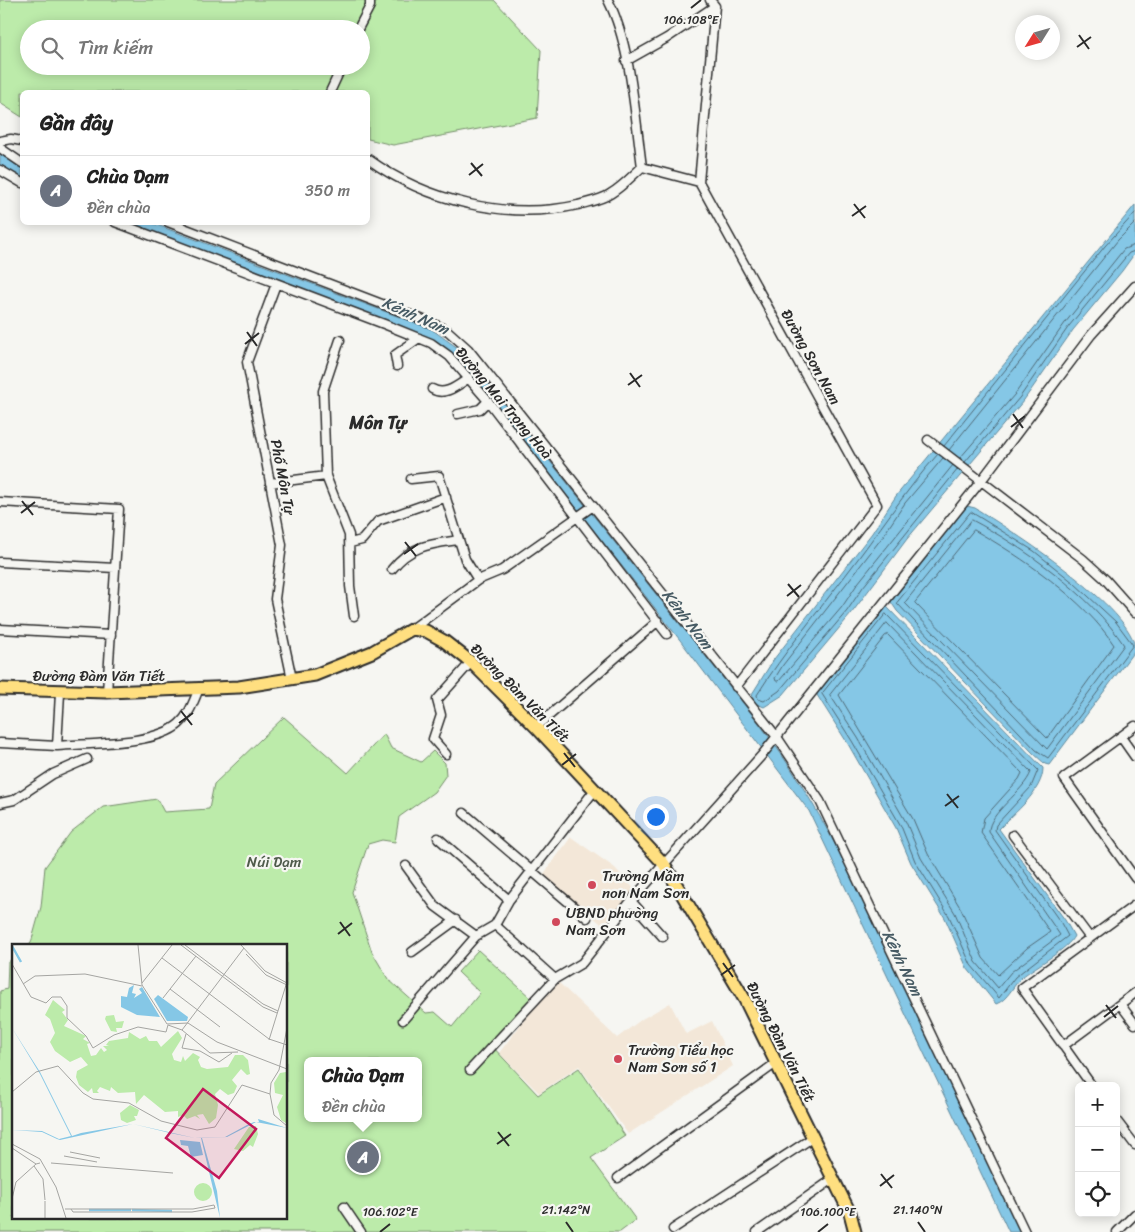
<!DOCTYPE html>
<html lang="vi">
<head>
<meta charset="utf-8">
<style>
  :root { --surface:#fff; --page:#f6f6f6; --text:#222; --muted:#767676; --line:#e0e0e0; --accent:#d1495b }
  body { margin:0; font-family:Sriracha,sans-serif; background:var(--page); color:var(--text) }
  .controls { position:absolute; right:15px; bottom:15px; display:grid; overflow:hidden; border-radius:8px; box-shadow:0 2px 12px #0003 }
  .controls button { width:45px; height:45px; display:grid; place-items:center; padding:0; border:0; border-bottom:1px solid var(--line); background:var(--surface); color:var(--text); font:25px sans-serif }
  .compass { position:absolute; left:1015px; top:15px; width:45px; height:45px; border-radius:50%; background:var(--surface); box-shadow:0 2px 12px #0003; rotate:233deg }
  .you { position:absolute; left:655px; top:816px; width:18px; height:18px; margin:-12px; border:4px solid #fff; border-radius:50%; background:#1a73e8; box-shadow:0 0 0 8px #1a73e833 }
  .badge { display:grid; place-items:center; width:32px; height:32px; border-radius:50%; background:var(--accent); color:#fff; font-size:16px; font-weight:700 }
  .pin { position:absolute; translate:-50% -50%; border:2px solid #fff; box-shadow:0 1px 5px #0006 }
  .popup { position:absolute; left:304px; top:1057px; width:118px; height:65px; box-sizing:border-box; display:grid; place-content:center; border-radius:8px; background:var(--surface); filter:drop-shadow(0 1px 4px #0005); font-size:16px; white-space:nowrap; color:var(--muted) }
  .popup b { font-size:19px; color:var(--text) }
  .popup::after { content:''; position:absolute; left:50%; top:100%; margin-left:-10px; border:10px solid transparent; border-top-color:var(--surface) }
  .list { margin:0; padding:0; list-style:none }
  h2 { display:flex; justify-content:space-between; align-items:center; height:65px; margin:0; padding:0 20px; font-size:21px }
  h2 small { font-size:16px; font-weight:400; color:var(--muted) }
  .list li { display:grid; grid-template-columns:32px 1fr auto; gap:15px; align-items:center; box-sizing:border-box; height:70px; padding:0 20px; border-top:1px solid var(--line) }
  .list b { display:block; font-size:19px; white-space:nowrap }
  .list p { margin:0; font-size:16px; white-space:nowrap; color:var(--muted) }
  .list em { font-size:16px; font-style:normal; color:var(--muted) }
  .icon { flex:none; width:28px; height:28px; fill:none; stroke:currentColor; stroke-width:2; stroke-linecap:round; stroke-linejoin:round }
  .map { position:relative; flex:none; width:1135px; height:1232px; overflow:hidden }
  .search { position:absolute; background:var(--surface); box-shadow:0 2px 12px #0003; left:20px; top:20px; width:350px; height:55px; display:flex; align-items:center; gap:12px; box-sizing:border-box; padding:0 18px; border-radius:28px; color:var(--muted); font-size:19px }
  .panel { position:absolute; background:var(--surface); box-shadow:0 2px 12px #0003; left:20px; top:90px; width:350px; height:135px; border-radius:8px }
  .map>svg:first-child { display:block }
  .built { fill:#f3e7d8 }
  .green { fill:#bcebaa; stroke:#748b6a; fill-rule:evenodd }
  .water { fill:#85c7e6; stroke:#61899b }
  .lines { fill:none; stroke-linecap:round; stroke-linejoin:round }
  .shore { stroke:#4f6976; stroke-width:1 }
  .street-casing { stroke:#2b2b2b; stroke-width:11 }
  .primary-casing { stroke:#2b2b2b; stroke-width:15 }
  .street { stroke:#f6f6f2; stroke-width:8 }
  .primary { stroke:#ffdf80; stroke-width:11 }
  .ticks { fill:none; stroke:#2b2b2b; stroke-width:2 }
  .poi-dot { fill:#d1495b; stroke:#f6f6f2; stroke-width:2 }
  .labels { text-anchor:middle; stroke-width:4.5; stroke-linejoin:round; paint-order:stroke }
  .street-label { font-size:15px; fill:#2b2b2b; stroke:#f6f6f2 }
  .park-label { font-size:15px; fill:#4f5b4b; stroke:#f6f6f2 }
  .poi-label { font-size:15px; fill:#2b2b2b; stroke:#f6f6f2; text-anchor:start }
  .water-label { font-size:16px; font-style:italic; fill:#465a63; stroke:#f6f6f2 }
  .quarter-label { font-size:18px; font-weight:bold; fill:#2b2b2b; stroke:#f6f6f2 }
  .inset-river { fill:none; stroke:#85c7e6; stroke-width:2.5 }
  .inset-road { fill:none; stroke:#a5a5a2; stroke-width:1 }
  .view { fill:#c2185b; fill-opacity:0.15; stroke:#c2185b; stroke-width:2.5 }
  .inset-edge { fill:none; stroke:#2b2b2b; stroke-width:2.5 }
  .ticks-label { font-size:12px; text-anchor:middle; fill:#2b2b2b; stroke:#f6f6f2; stroke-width:4.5; stroke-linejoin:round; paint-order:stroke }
</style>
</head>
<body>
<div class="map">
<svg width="1135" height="1232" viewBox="0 0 1135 1232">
  <rect width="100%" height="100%" fill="#f6f6f2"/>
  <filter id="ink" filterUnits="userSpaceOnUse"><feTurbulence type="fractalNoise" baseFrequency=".02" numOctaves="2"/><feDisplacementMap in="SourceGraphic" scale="10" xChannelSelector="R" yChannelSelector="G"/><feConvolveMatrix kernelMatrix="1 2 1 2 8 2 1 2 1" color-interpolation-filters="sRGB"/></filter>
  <g filter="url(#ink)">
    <path class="built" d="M571,837L615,868L639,894L606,928L543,875Z
      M558,982L617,1038L642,1019L670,1003L686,1034L712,1021L733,1066L628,1134L579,1066L539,1093L499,1053L525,1019Z"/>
    <path class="green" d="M0,0H494L541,50L537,118L393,145L368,139V92H22V117L0,103ZM29,29H361V66H29Z
      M284,717L348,773L384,734L391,748L421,762L433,751L445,763L446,775L434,792L399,817L395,842L382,840L368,844L352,892L372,952L388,979L426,1013L435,1012L452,1027L480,993L458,972L478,950L531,998L490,1044L538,1095L579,1068L625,1136L591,1158L636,1220L620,1232H0V991L7,989L8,962L14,958V1218H286V946H28L31,943L41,907L45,867L71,832L103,807L157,799L164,812L209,809L214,784ZM308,1061H418V1118H308Z"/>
    <path class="water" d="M0,154L22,169V179L0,166Z
      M1135,205V253L1122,271L1073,330L1024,400L907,539L851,614L783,695L764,707L755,703L752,694L774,659L872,533L896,496Z
      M127,223H152L431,329L462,351L758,722C790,764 816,807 840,854L1022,1232H1009L809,811L680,640L471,374L453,355L434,340Z
      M967,506L975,508C1009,529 1135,609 1135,650L1049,765L1045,764L1033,753L897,611L891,602Z
      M884,606L887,607L1043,768C1043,791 1014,813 999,829L1065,920L1074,936C1068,949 1036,966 1022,977C1013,985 1008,1000 996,1004L967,968L945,918L911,863L896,828L848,744L817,695V691Z"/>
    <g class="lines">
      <path class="shore" d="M944,446L1105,246L1135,213
        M949,450L1118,240L1135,223
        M938,454C905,491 878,533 848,572C817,613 784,652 757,695L758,699L764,701L779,691L847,611L863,587L958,469
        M943,458L905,503L881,539L783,665L775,678L776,681H779L842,607L858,583L953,465
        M960,458L1015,394L1065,323L1124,249L1135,245
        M965,462L1020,397L1069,326L1129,253L1135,251
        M971,512L1034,551L1074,583L1116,622L1133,645L1048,758L1036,750L897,603Z
        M972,520C1025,548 1090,594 1124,645L1047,749L905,603Z
        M974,530C1021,556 1085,600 1114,645L1047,738L915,603Z
        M886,614L1038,770L1031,787L996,825L995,830L1061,923L1068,936L1015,977L999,998L971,965L949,916L915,861L901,826L852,741L822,694Z
        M887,623L1031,772C1024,792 988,813 989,832L1060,935L1011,972L998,988L976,962L955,913L921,858L906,822L858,738L830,695Z
        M888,635L1022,773L1019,779L984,818L981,833L1050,932L1027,948L998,975L983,958L961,909L928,854L913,819L839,695L885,636Z"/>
      <defs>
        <path id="street" d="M608,0C631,45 635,116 642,167
          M710,0L715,6L699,182L877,505L736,687
          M358,29L370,6V0
          M626,61L667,38L715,6
          M330,92L342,66
          M0,141L11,139L22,141
          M0,148L22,163
          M368,159C426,201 507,221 578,205C588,202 601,200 610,194C622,187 632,176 642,167
          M642,167L699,182
          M0,170L22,183
          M115,222L384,324L431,343L449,356L488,401L667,634
          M168,222L434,324L448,331L468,349L777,737L820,801L1025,1232
          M276,284L247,362L282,545L275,599L292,679
          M340,340L323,391L326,476L349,535L350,586L354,616
          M397,366L395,355L419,338
          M432,389C445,397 458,385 469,378
          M458,414L480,409L488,401
          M928,440L1083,559L1105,579L1135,613
          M411,479L439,476L465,559L478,580
          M270,483L326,476
          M0,502L119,509L107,692
          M350,543L362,540L378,521L446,497
          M0,562L115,568
          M392,569C411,545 431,544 459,540
          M0,629L111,635
          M412,629L478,580L502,570L593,506
          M1135,726L1064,778L1135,878
          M536,727L658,621
          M1121,737L1135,757
          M0,743L57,746L60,693
          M57,746C89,743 155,745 179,724C189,715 193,703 198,691
          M446,754L433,739L441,715L437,700L471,662
          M0,803L14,800L53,774L87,759
          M464,813L587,918
          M1013,835L1090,938
          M438,838L509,900
          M406,866L435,906L476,936
          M631,901L663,937
          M495,925L555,979
          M412,952L456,920
          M1120,1004L1135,1024
          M403,1020L476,936L495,925L509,900L594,791
          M1063,1046L1135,993
          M470,1070L555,979L582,963L631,901L762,755L981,481L1091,335L1135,286
          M1092,1086L1022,988L1135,905
          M1116,1120L1135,1145
          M618,1178L776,1063
          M344,1207L361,1232
          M673,1229L812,1138
          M757,1232L833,1179
          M1117,1232L1135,1214"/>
        <path id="primary" d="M0,689L107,692L239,687L315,675L372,652L412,629L426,631L444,641L471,662L536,727L664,864L745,1000L850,1213L855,1232"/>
      </defs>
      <use href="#street" class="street-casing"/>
      <use href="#primary" class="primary-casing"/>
      <use href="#street" class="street"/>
      <use href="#primary" class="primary"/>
    </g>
  </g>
  <path class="ticks" d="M691,8L701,0M1079,35L1089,49M1077,47L1091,37M471,163L482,176M469,175L483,164M854,204L865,218M852,216L866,206M247,332L257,346M245,344L259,333M630,373L640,387M628,385L642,375M1013,414L1023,428M1011,427L1025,416M22,501L33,515M21,513L35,502M405,542L416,556M404,554L418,544M788,584L799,597M787,596L801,585M181,711L192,725M179,723L193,713M564,753L575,767M562,765L576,754M947,794L958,808M945,806L959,796M340,922L350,936M338,934L352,923M723,963L733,977M721,975L735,965M1106,1005L1116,1018M1104,1017L1118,1006M498,1132L509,1146M497,1144L511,1134M881,1174L892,1188M880,1186L894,1175M566,1222L573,1232M918,1222L925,1232M380,1232L390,1224M818,1232L828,1224"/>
  <g class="poi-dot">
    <circle cx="592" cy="885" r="5"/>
    <circle cx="556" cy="922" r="5"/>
    <circle cx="618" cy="1059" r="5"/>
  </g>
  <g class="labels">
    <g class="street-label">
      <text transform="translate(811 357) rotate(61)" y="5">Đường Sơn Nam</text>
      <text transform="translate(504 403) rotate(50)" y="5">Đường Mai Trọng Hoà</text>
      <text transform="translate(283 477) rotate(79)" y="5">Phố Môn Tự</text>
      <text x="99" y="681">Đường Đàm Văn Tiết</text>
      <text transform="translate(520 693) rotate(45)" y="5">Đường Đàm Văn Tiết</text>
      <text transform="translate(781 1042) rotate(63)" y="5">Đường Đàm Văn Tiết</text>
    </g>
    <g class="park-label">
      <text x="274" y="867">Núi Dạm</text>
    </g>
    <g class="poi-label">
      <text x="602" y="881">Trường Mầm<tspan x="602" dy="17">non Nam Sơn</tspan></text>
      <text x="566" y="918">UBND phường<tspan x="566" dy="17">Nam Sơn</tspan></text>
      <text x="628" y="1055">Trường Tiểu học<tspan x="628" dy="17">Nam Sơn số 1</tspan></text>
    </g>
    <g class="water-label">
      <text transform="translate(416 315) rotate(24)" y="6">Kênh Nam</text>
      <text transform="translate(688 619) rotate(52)" y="6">Kênh Nam</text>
      <text transform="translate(903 963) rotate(64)" y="6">Kênh Nam</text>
    </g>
    <g class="quarter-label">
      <text x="378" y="429">Môn Tự</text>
    </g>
  </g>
  <g transform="translate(12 944)">
    <rect width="275" height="275" fill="#f6f6f2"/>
    <path d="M41,56L53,66L50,68L56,76L52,82L74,92L71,95L78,99L75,100L79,112L84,111L89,104L92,108L95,106L91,102H97L94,101L97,97L116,94L117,88L128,95L134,92L137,97H145L149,103L166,87L170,94L160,110L162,116L169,118L171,112L173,117L181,109L188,113L186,116L189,123L195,125L216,123L223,111H231L236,116L238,130L235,131L229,125L220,136L225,142L222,149L216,151L208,145L203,150L206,161L204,174L197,180L191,170L185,171L188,175L183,172L175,175L171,171L166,173V167L153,168L132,151L124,160L123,148L106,149L99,143L98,147L88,143L85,147L87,149H81L80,144L76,148L67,141L64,133L65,127L76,121L69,113L58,118L43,107L38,98L43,89L38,75L33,71ZM102,71L104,78L112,77L110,84H104L105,88L99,87L93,75L94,72ZM274,128L275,178L274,179L269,176L265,163L271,151L263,149L262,139L268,129ZM118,161L127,166L125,172H122L124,176L115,179L109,176L108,169ZM244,182L246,190L241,203L238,201L231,207L222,205L237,183ZM182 248a9 9 0 1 1 18 0a9 9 0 1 1-18 0Z" fill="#bcebaa"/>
    <path d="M122,41L120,49L124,50L122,54L130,49L127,45L130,43L148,73L125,71L109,63V52L115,53L117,44ZM146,51L176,73L175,77H155L142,55ZM0,84L28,128L60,192L69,189L121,180L183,194L213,193L235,181L242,178H247L246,175L275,184L244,178L215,193L190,194L205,247L208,274L189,194H183L158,189L121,180L48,196L45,195L30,188L0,186L30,187L47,195L59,192L28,130ZM168,196L188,198L191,211L179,213L176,202L169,201Z" fill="#85c7e6"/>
    <path class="inset-river" d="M0,2L9,18M77,266H119M120,266L160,267"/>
    <path class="inset-road" d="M126,1L130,41L155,80L176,79L205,98L275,125M169,1L251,63L265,69M173,1L251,60L266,67M229,1L253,27L275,39M234,10L254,31L275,41M150,14L257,95L275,101M0,20L19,53L34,59L40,53H49L55,62V74L74,92L81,104L102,91L126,83L154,88L156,81M130,39L160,1M11,40L23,32L73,30L130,42M158,45L208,83M151,54L184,12M156,81L170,86L198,109L226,108M275,84L267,126L259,139L258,150L262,171L275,182M170,86L232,4M174,90L170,104L188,107L207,118L220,109M257,96L274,41M0,148L24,128L46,122L71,149L81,155L117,159L149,177L185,186L203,183L230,141L258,150M0,200L28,215M0,204L24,220L28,219M58,208L88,214M52,212L85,218M28,215L44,243L54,274M39,219L161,229M22,222L31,235L33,256M0,255L4,238L24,220M53,265H181L202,261L203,264M59,265L61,268H180L203,264M33,274V257"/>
    <path class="view" d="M191,145L244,185L207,234L154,194Z"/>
    <rect width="275" height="275" class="inset-edge"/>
  </g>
  <g class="ticks-label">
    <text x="691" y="24">106.108°E</text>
    <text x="566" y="1214">21.142°N</text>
    <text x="918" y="1214">21.140°N</text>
    <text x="390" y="1216">106.102°E</text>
    <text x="828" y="1216">106.100°E</text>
  </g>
</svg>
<div class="controls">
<button>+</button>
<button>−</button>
<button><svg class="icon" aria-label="locate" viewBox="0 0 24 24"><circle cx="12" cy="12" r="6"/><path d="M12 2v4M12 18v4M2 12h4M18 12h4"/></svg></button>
</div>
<svg class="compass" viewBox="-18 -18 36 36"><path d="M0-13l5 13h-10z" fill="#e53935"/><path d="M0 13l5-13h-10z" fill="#767676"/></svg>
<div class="you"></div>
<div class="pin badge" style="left:363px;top:1157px;background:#6b7280">A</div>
<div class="popup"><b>Chùa Dạm</b>Đền chùa</div>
<div class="search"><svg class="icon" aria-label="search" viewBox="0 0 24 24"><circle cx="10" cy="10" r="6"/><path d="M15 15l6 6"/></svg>Tìm kiếm</div>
<section class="panel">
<h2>Gần đây<small></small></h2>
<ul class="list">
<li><span class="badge" style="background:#6b7280">A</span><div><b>Chùa Dạm</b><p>Đền chùa</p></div><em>350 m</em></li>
</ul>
</section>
</div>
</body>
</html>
